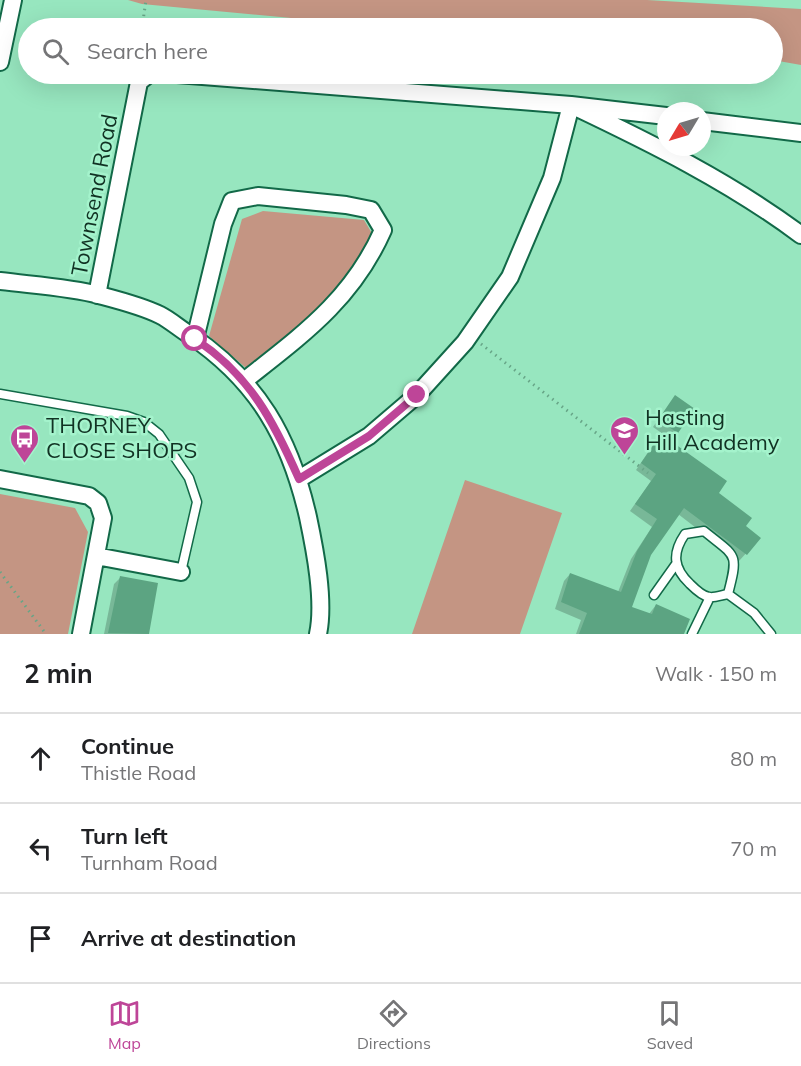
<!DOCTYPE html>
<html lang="en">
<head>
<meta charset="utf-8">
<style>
  :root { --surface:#fff; --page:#f6f6f6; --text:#202124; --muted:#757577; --line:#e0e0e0; --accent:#be4598 }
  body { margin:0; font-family:Mulish,sans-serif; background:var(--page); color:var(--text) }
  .compass { position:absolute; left:657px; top:102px; width:54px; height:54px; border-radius:50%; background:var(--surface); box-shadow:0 6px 24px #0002; rotate:232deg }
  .stop { position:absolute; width:18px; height:18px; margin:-14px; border:4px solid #be4598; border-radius:50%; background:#fff }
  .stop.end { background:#be4598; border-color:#fff; box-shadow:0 2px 6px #0008 }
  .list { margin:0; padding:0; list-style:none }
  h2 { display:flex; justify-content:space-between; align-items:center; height:78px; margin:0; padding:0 24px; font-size:26px }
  h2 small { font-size:20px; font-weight:400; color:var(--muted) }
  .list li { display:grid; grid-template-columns:39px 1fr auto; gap:18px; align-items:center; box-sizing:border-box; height:90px; padding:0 24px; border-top:2px solid var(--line) }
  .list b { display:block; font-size:22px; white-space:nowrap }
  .list p { margin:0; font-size:20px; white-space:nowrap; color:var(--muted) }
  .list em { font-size:20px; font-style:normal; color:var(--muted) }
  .icon { flex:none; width:33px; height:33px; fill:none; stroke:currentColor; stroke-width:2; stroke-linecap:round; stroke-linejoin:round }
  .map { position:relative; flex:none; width:801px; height:634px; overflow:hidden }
  .search { position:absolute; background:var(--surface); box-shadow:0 6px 24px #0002; left:18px; right:18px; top:18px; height:66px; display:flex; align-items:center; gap:15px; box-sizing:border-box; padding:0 21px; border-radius:33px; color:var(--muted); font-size:22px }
  .sheet { height:348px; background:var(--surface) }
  nav { display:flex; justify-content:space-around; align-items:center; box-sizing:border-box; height:84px; border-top:2px solid var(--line); background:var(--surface); font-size:16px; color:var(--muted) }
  nav a { display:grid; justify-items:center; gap:3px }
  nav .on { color:var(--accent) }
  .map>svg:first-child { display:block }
  .green { fill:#c49583 }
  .shadow { fill:#0003 }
  .building { fill:#5ca482 }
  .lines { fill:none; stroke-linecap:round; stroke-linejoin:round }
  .service-casing { stroke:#126948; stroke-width:11 }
  .minor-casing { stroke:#126948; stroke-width:20 }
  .path { stroke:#67a587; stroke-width:3; stroke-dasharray:1.5 4.5; stroke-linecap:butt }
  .service { stroke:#fff; stroke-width:8 }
  .minor { stroke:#fff; stroke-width:16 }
  .route { stroke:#be4598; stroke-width:8 }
  .labels { text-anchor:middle; stroke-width:5; stroke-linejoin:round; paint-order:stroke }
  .street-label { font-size:22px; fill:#113223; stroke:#a4f3cc }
  .poi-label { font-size:22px; fill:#113223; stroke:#a4f3cc; text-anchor:start }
</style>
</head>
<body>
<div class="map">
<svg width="801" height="634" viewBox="0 0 801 634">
  <rect width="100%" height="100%" fill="#97e6bf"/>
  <path class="green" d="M128,0H647L801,9V65L773,60L772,28H398L142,4Z
    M263,211L364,220L373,235L339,287L305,321L246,368L209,336L242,219Z
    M465,480L562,513L520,634H412Z
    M0,494L75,508L88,532L68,634H0Z"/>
  <path class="shadow" d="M675,397L693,409L677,432L668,441L717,493L744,527L759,539L739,561L678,514L649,555L630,608L649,614L656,605L683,634H576L581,620L555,609L564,581L570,574L618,592L631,559L652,527L630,511L651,481L636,470L655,442L663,434L653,427Z
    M120,578L156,584L147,634H104L114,584Z"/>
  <path class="building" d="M675,395L695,409L678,433L658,420Z
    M661,434L727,481L719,493L752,518L746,526L761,538L747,555L684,508L651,555L632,607L652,614L656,604L690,619L684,634H579L587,613L561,602L570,573L621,592L637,551L657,519L635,504L656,474L641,463Z
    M120,576L158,583L149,634L108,633Z"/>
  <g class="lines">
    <defs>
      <path id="service" d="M0,394L127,416L144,422L159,434L189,478L197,502L181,572
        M728,594C739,552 736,557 704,531L685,534C672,553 673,568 690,584C695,589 702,596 709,597C714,598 722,595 728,594L754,613L771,634
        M654,595L676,564
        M692,634L710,597"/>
      <path id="minor" d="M0,62L13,0
        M177,74L571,105L666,116
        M702,121L801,133
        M0,281C31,285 69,287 99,295C118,300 142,306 160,315C170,320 180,329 190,335C258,381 290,438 308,517C315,550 325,601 318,634
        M97,295L139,82L149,74
        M195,339L223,224L232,201L258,196L346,205L371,210L383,230C352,300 302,335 244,381
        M0,479L89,496L98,503L103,518L81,634
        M299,479L369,436L417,395L465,342L510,277L552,178L571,105C651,143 730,182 801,235
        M96,556L181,572"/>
    </defs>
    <use href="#service" class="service-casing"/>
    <use href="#minor" class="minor-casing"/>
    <path class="path" d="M142,28L146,0
      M481,344L648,473
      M0,572L46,634"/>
    <use href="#service" class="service"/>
    <use href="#minor" class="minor"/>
  </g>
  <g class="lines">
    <path class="route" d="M195,339C250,375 274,422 299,479L369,436L417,395"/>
  </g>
  <defs>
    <symbol id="school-pin" viewBox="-11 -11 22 30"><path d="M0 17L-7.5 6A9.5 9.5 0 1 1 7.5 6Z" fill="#be4598" stroke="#a4f3cc"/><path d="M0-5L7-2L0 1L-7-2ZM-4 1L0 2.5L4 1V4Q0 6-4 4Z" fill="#fff"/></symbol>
    <symbol id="bus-pin" viewBox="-11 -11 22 30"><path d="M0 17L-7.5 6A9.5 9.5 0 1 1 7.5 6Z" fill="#be4598" stroke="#a4f3cc"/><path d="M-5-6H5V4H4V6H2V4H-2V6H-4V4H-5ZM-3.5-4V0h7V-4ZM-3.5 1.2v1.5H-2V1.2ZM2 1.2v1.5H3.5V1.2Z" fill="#fff"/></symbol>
  </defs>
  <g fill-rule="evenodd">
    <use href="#school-pin" x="608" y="414" width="33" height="45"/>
    <use href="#bus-pin" x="8" y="422" width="33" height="45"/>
  </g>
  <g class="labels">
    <g class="street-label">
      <text transform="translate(94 195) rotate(-79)" y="8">Townsend Road</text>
    </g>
    <g class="poi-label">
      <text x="645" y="425">Hasting<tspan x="645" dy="25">Hill Academy</tspan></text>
      <text x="46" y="433">THORNEY<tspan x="46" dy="25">CLOSE SHOPS</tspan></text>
    </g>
  </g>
</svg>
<svg class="compass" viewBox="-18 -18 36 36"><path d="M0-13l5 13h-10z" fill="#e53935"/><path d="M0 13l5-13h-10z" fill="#757577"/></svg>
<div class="stop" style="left:195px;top:339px"></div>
<div class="stop end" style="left:417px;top:395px"></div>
<div class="search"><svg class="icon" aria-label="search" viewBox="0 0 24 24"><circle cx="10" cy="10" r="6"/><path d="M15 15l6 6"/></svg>Search here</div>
</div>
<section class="sheet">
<h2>2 min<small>Walk · 150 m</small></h2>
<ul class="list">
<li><svg class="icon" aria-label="ahead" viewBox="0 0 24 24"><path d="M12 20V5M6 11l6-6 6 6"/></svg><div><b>Continue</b><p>Thistle Road</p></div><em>80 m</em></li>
<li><svg class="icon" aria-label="left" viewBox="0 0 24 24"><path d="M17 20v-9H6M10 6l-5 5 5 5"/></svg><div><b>Turn left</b><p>Turnham Road</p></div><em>70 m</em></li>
<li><svg class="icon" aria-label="arrive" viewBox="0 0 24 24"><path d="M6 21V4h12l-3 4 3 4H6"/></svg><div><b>Arrive at destination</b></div></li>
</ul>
</section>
<nav>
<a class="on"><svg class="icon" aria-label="map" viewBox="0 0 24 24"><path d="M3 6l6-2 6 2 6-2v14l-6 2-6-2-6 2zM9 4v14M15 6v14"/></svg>Map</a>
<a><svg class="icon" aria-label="directions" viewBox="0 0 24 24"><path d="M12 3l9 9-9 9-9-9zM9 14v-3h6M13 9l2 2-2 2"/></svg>Directions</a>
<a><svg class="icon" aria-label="saved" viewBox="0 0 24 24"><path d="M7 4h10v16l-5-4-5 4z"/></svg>Saved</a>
</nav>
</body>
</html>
